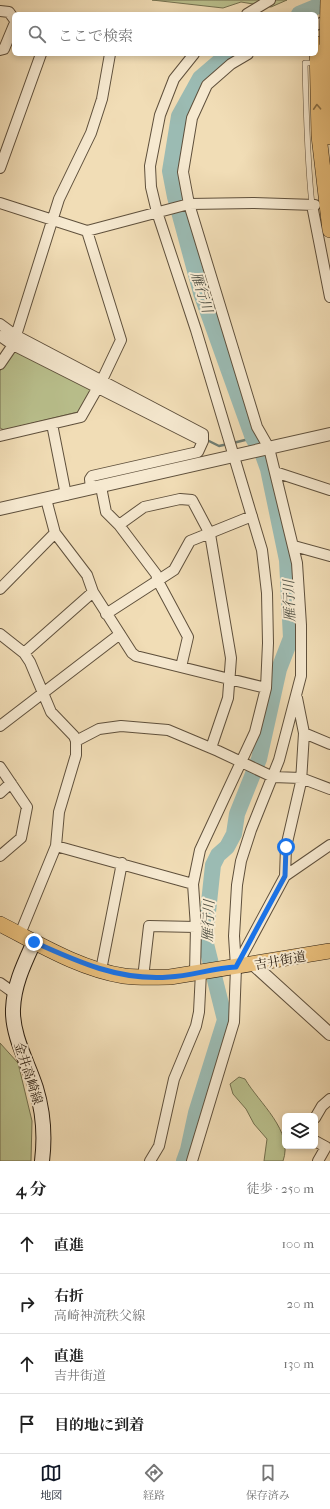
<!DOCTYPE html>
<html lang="ja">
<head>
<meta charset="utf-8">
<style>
  :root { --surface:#fff; --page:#f6f6f6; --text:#222; --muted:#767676; --line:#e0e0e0; --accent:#111827 }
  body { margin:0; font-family:"IM FELL French Canon","Noto Serif JP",serif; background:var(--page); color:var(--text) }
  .controls { position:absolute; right:12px; bottom:12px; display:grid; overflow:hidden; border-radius:6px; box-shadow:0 2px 6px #0003 }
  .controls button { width:36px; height:36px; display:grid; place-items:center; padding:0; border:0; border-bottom:1px solid var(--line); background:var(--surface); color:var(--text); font:20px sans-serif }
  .stop { position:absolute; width:12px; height:12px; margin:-9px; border:3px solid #1a73e8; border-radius:50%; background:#fff }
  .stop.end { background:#1a73e8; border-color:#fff; box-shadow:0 1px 4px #0008 }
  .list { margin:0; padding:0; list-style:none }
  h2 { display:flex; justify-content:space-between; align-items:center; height:52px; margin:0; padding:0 16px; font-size:17px }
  h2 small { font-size:13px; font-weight:400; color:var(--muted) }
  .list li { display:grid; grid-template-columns:26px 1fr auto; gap:12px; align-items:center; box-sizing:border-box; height:60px; padding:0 16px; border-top:1px solid var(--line) }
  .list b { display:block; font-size:15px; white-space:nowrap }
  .list p { margin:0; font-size:13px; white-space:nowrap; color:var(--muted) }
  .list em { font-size:13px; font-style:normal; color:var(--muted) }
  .icon { flex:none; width:22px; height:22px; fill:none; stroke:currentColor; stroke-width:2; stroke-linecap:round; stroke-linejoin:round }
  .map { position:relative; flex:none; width:330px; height:1161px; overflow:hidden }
  .search { position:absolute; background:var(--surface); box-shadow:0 2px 6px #0003; left:12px; right:12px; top:12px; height:44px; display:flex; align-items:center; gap:10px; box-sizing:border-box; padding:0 14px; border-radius:6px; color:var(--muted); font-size:15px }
  .sheet { height:292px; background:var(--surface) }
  nav { display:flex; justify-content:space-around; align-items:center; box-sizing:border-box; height:56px; border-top:1px solid var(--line); background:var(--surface); font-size:11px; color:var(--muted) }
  nav a { display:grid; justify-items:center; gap:2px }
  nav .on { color:var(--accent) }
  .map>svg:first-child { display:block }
  .green { fill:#bac18e; stroke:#747150 }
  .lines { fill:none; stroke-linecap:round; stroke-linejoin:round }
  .stream { stroke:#6f7d73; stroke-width:2.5 }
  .river { stroke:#9bbbb3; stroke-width:16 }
  .service-casing { stroke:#5f503c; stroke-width:6 }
  .minor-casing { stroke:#5f503c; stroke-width:12 }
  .tertiary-casing { stroke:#5f503c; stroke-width:14 }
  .secondary-casing { stroke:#2e2113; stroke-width:16 }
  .primary-casing { stroke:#2e2113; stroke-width:16 }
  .service { stroke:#f6e9d0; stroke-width:5 }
  .minor { stroke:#f6e9d0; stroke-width:10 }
  .tertiary { stroke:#f6e9d0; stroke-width:12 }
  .secondary { stroke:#f6e9d0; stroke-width:14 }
  .primary { stroke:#e8be7b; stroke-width:15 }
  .primary-bridge-casing { stroke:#2e2113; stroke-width:16; stroke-linecap:butt }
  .primary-bridge { stroke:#e8be7b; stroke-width:15 }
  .oneway { stroke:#8b7047 }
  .route { stroke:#1a73e8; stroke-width:5 }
  .labels { text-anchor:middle; stroke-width:4; stroke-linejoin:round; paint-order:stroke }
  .street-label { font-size:13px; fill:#2e2113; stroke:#f6e9d0 }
  .water-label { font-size:14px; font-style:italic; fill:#4f4f43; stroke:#f6e9d0 }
</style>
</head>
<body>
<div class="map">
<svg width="330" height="1161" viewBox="0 0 330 1161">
  <rect width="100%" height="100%" fill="#f1ddb6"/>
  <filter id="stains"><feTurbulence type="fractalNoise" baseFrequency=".005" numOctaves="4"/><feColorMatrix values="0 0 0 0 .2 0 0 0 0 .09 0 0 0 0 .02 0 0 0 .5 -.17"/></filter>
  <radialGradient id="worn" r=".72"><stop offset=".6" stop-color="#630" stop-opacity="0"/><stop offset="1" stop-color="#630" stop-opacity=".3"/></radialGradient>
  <path class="green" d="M152,0H287L271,7L241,2L223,8Z
    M18,351L88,387L90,391L78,412L4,430L0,428V371L14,352Z
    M0,1043L18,1063L32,1121L31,1161H0Z
    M239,1077L245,1079C259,1103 294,1131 283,1161H264L267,1139L254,1124L246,1109L233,1094L230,1084Z"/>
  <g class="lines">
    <path class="stream" d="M205,439L219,446L228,444
      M233,443L253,438"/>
    <path class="river" d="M299,14L330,1
      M184,1161L188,1150L196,1113L225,1020L205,940L213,865L218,855L227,847L234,834L237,814L259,759L279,669L291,638L287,560L268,469L263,455L253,438L201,293L175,197L170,171L179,116L200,78L228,54"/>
    <defs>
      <path id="service" d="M309,63H305C306,111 307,158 312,205"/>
      <path id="minor" d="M0,11L9,12L14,19
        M247,14L270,0
        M316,25L330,19
        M0,50L4,49L14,25
        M194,54L174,79L160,115L150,166L151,187L157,212L196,330L262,550L267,593L268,643L266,688L255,732L200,850L193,884L196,927L195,973
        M0,168L41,54
        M0,203L87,231L189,204L253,203L315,205
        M312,205L330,297
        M0,324L15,335L203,434V441L198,452L92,476L90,479L91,489
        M0,336L13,345L203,441
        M0,364L13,345L59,199L91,133L102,99L110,54
        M52,424L66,495
        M0,436L81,417L102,380L121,340L87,231
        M275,472L330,490
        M101,487L106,512L119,525
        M46,499L55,533L87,575L93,592L132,653L136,656L266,688
        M294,546L330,556
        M0,589L55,533
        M106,614L174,570L190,541L252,516
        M0,634L24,653L30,662L51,712L74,736L76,741
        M24,653L93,592
        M181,667L188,637L158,581L156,574L119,525L144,507L180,499L192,500L210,534L231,658L228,698L211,748
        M0,726L120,634
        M304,733L330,744
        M0,767L27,807L21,838L0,856
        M0,793L11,783
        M56,846L193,884
        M285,876L286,847L301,782L304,733L297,698
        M20,934L56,846L59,812L76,755V741L99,729L121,726L168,730L218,751L273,777L301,778L330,789
        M236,967L285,876L330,845
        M101,970L122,863
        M143,978L149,926L196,927
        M0,983L14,993
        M315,1118L322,1106L330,1099
        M315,1141L326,1147L318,1161
        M150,1161L159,1146L174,1079L196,1026L199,1012L201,972
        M192,1161L234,1022L236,967L234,936L237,885L241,861L251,830L279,760L301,676V625L297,563L269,448L257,427L189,204L183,172L192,118L207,85L231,64L248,54"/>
      <path id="tertiary" d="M0,509L330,434
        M254,965L330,1034"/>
      <path id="secondary" d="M34,942C24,964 14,984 13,1009C12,1036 28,1063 36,1088C43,1111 45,1137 42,1161"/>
      <path id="primary" d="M317,44L319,136L330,230
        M327,46L330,137
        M0,924C39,944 80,969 124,976C139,978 154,977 170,977L330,951"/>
    </defs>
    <use href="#service" class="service-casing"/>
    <use href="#minor" class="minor-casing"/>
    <use href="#tertiary" class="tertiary-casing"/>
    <use href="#secondary" class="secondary-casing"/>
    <use href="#primary" class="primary-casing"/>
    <use href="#service" class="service"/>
    <use href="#minor" class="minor"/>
    <use href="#tertiary" class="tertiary"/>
    <use href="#secondary" class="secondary"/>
    <use href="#primary" class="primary"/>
    <defs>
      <path id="primary-bridge" d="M327,45L328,0"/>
    </defs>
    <use href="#primary-bridge" class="primary-bridge-casing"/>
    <use href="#primary-bridge" class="primary-bridge"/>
  </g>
  <defs><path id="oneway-chevron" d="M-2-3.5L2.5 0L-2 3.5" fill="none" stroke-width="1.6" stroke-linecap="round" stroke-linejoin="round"/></defs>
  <use class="oneway" href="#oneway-chevron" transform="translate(317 107) rotate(-93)"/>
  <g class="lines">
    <path class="route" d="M34,942C78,962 120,981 169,977C191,976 213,968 236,967L285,876L286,847"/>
  </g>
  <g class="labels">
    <g class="street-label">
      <text transform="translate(280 960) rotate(-10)" y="5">吉井街道</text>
      <text transform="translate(29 1073) rotate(72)" y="5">金井高崎線</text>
    </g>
    <g class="water-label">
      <text transform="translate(202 292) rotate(73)" y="5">雁行川</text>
      <text transform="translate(289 601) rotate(-92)" y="5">雁行川</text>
      <text transform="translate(208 921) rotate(-87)" y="5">雁行川</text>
    </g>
  </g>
  <rect width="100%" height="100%" filter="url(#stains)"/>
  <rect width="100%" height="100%" fill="url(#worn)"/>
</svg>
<div class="controls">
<button><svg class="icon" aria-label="layers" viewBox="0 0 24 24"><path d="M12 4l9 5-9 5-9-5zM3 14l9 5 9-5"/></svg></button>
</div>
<div class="stop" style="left:286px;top:847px"></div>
<div class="stop end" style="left:34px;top:942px"></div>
<div class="search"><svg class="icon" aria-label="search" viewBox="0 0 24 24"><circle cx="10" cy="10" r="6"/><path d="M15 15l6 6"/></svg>ここで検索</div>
</div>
<section class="sheet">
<h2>4 分<small>徒歩 · 250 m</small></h2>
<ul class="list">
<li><svg class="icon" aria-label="ahead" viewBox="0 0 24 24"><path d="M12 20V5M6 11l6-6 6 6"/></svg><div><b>直進</b></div><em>100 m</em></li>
<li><svg class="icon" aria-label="right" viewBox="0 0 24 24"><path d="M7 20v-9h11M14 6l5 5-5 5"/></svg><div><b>右折</b><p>高崎神流秩父線</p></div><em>20 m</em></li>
<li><svg class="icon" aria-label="ahead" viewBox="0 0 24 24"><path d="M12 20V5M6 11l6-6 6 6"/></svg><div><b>直進</b><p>吉井街道</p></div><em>130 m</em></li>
<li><svg class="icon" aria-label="arrive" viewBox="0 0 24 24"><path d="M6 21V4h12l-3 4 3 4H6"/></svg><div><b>目的地に到着</b></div></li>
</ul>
</section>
<nav>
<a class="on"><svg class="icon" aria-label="map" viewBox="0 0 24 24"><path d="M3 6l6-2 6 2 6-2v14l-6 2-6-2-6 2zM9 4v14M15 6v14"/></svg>地図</a>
<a><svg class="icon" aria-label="directions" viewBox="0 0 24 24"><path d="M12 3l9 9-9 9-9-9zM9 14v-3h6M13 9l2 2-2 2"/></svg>経路</a>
<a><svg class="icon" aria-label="saved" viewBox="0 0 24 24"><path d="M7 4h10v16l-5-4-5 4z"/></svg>保存済み</a>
</nav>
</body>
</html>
